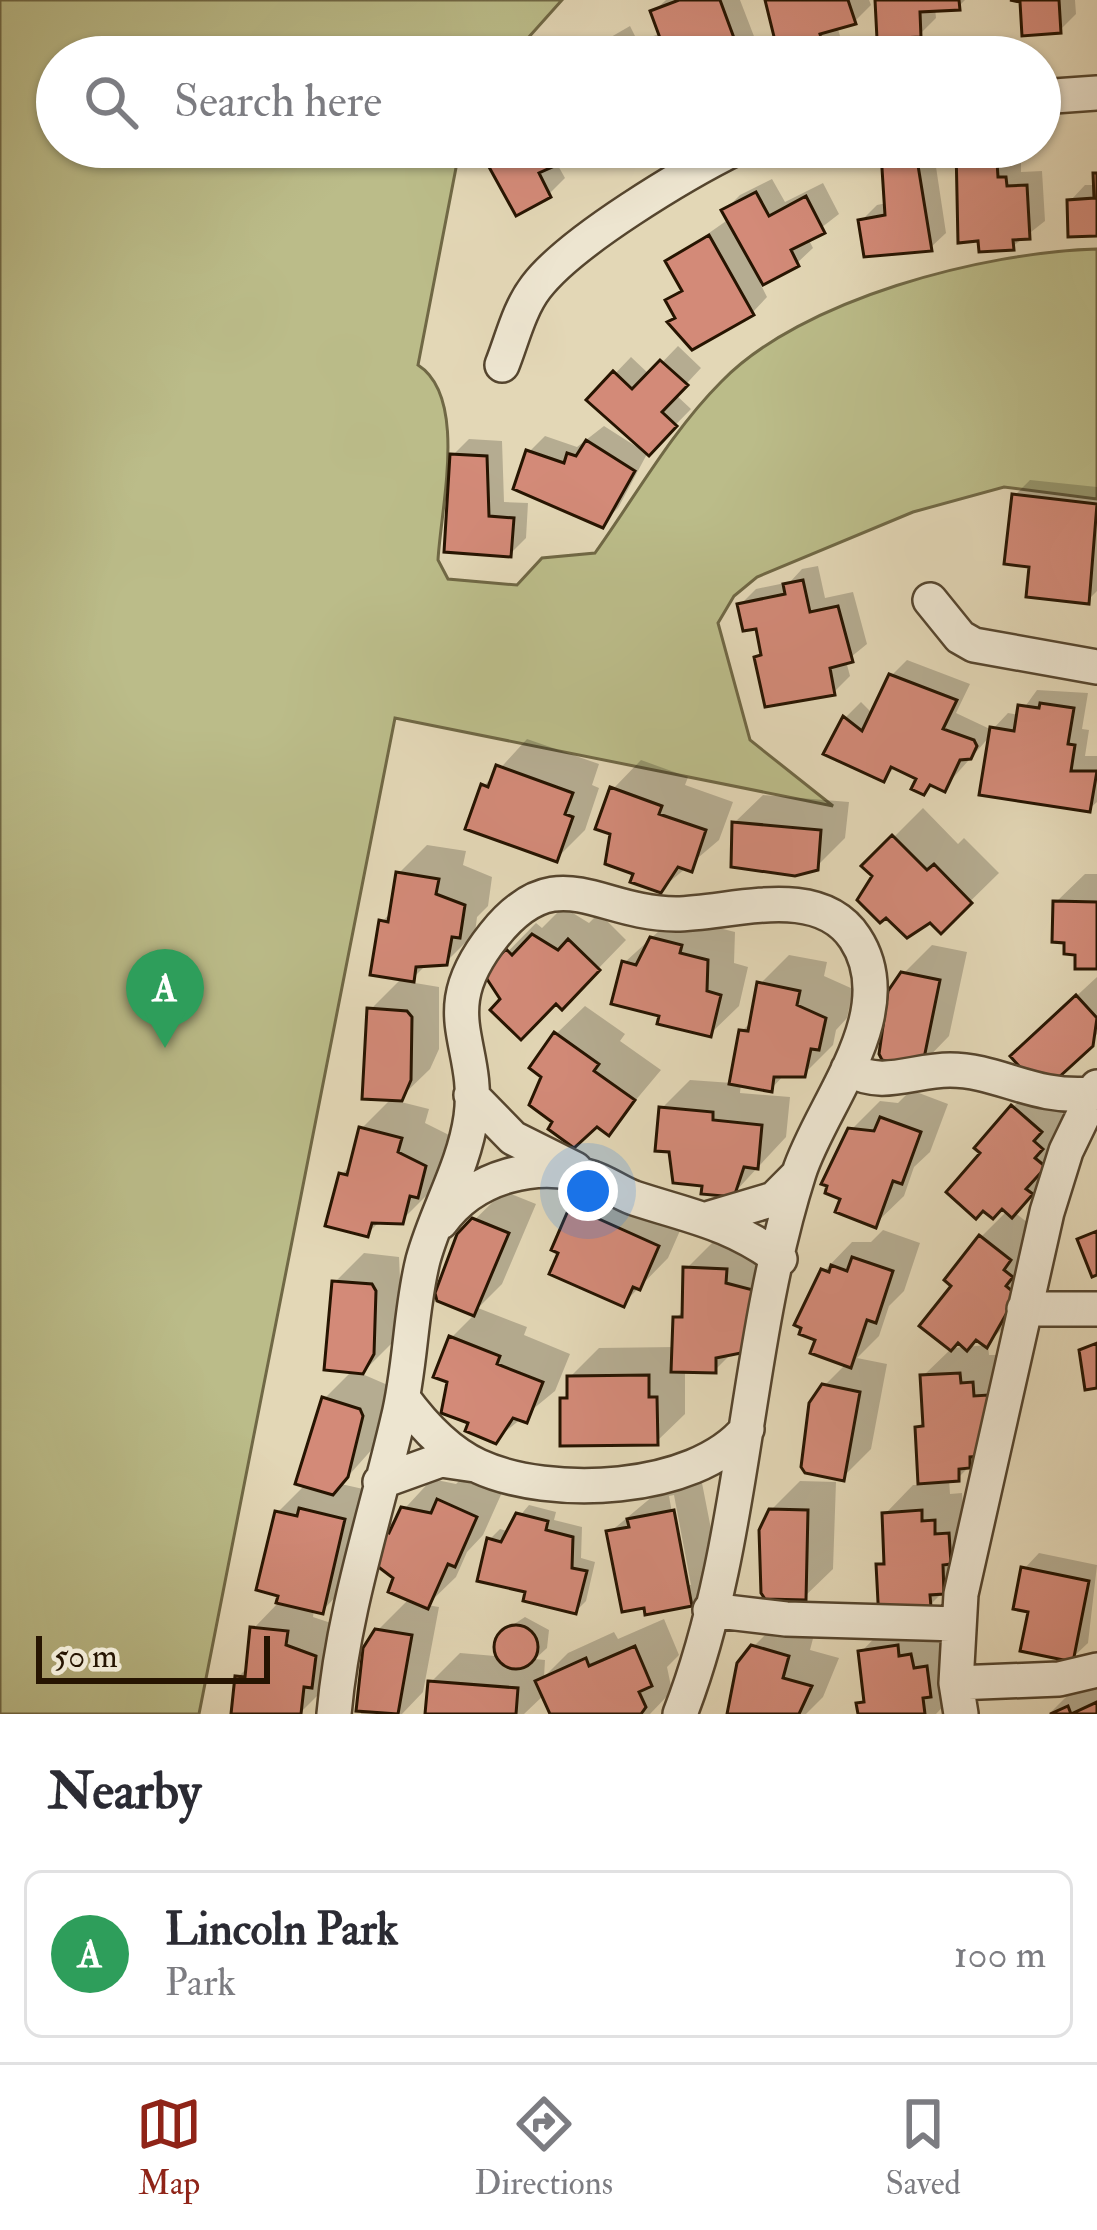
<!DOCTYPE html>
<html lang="en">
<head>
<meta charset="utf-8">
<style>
  :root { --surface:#fff; --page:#f7f7f7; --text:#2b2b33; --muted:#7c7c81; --line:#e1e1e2; --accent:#8f2418 }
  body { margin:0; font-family:"IM FELL Double Pica",serif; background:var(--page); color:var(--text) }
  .scale { position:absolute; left:36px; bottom:30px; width:234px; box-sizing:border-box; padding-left:12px; border:6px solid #261401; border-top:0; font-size:33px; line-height:42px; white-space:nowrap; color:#261401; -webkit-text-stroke:9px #ede5d0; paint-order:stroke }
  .you { position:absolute; left:588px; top:1191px; width:42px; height:42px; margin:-30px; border:9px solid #fff; border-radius:50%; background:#1a73e8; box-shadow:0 0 0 18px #1a73e833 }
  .badge { display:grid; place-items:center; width:78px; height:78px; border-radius:50%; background:var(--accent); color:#fff; font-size:39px; font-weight:700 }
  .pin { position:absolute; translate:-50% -99px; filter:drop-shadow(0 3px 6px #0008) }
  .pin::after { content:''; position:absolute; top:63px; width:42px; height:36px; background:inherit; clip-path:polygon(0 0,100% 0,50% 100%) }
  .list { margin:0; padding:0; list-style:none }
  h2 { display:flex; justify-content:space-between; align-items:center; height:156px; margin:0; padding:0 48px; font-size:51px }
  h2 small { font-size:39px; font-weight:400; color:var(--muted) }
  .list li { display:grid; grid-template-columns:78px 1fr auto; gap:36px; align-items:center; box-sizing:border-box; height:168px; margin:0 24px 24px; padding:0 24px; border:3px solid var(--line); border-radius:18px }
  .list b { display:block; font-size:45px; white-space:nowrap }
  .list p { margin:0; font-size:39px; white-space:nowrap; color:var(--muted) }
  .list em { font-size:39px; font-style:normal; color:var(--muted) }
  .icon { flex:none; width:66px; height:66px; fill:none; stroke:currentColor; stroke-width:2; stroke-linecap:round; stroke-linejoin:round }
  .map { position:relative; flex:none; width:1097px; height:1714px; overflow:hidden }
  .search { position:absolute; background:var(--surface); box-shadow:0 3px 9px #0004; left:36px; right:36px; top:36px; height:132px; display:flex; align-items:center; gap:30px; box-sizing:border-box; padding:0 42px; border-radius:66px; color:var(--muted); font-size:45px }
  .sheet { height:348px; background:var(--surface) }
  nav { display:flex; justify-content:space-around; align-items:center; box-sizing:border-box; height:168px; border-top:3px solid var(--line); background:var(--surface); font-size:33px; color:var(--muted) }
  nav a { display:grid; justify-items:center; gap:6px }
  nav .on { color:var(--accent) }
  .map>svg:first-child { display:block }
  .green { fill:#bbbc89; stroke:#706845; stroke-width:3 }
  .shadow { fill:#0003; fill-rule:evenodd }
  .building { fill:#d38a78; stroke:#261401; stroke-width:3 }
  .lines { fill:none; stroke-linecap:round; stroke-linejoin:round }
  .minor-casing { stroke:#55452e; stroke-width:38 }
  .minor { stroke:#ede5d0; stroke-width:33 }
</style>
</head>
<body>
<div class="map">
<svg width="1097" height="1714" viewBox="0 0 1097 1714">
  <rect width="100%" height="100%" fill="#e3d7b6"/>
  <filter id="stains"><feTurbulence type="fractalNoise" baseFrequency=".00167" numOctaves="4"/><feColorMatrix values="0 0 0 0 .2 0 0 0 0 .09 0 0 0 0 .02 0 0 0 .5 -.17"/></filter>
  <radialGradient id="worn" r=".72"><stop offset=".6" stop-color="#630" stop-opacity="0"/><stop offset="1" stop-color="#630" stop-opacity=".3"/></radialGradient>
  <path class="green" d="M0,0H562L511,57H57V147H460L418,365C468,397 441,506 438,560L448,579L517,585L542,558L595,553C635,497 672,431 721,382C801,299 984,252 1097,249V499L1004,487L913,512L757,577L734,596L718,623L750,740L833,806L395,718L199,1714H0Z"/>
  <path class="shadow" d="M666,0H740L762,57H566L577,46L602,36L604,41L630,26L638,42L661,33L653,12Z
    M768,0H869L871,5L855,21L837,26L840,36L824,51L782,57Z
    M878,0H965L958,7L935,8L936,18L920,34Z
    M1022,0H1075L1076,14L1060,30Z
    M481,147H582L556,162L565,178L549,194Z
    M891,147H933L946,233L930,248L861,221L877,205L887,203L884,154Z
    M959,147H1012L1013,163L1021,162V172L1042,171L1045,221L1012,247Z
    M772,179L785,202L823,183L839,214L808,238L813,248L797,263L760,283L767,297L752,313L677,316L669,301L683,287L669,261L729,219L724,211L740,195Z
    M1085,185H1097V233L1070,201Z
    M678,346L701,368L676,395L691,409L647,454L618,508L602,524L529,452L545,436L577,447L604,426L640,449L590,400L631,357L650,375Z
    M469,439L502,441L504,502L528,503L526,538L510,554L453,455Z
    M1030,480L1097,487V591L1087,601L1032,564L1014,496Z
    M818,566L825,598L853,592L867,644L846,661L850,676L834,692L757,658L764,651L758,625L740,605L756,589L790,582L802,569Z
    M907,660L970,684L956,713L992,730L1008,713L1019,715L1037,690L1088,693L1082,729L1089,730L1085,756H1097V802L1089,809L992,734L944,788L932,783L924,791L920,777L896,766L883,779L841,722L861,702L873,714L891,676Z
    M527,739L599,764L592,785L599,788L585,830L556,859L484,786Z
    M641,760L688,777L685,785L733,802L719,840L660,890L613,789Z
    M763,795L849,802L845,838L816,867L734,823Z
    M923,808L958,844L964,838L999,873L941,930L864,888L876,876L865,866Z
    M427,845L466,851L463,865L492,877L488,906L477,917L475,933L446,962L428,963L409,982L439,987V1049L430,1069L397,1101L429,1109L425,1123L453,1137L430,1192L401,1221L381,1220L367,1234L341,1175L354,1162L362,1128L393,1097L370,1010L403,977L382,922L392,911L398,874Z
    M1085,874H1097V966L1078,952L1056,902Z
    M563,907L589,923L599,913L626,940L562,1006L557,1000L504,999L487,973L536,923L542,928Z
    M682,910L707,925L735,932L734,963L748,967L739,1006L710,1034L663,1014L624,963Z
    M932,945L967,952L949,1036L921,1065L903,974Z
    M789,955L827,962L824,976L853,989L847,1018L836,1030L833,1045L804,1074H785L771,1089L741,1083L740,1093L790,1097L786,1137L733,1194L705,1183L662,1108L690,1080L732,1083L742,1031L753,1020L760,984Z
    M1097,977V1034L1056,1075L1068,1102L1060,1111L1069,1119L1040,1186L1014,1212L1037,1230L1015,1316L988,1343L955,1285L981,1237L1008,1210L984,1153L1013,1107L1038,1082L1042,1028Z
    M585,1006L625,1034L620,1041L661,1070L609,1132L597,1124L556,1121V1034Z
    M911,1090L948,1104L930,1152L914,1167L904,1196L875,1224L824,1182L851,1130L880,1101L898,1103Z
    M601,1179L686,1217L668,1258L623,1304L573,1208Z
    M504,1191L536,1204L502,1284L478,1308L527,1327L524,1335L570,1354L555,1391L495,1440L472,1422L452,1337L475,1314L440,1298L459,1235Z
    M883,1230L920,1243L904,1291L889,1306L879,1336L857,1358L887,1364L871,1449L843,1477L824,1386L847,1363L798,1323L824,1271L852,1242H871Z
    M715,1240L784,1263L733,1352L715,1370L685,1369V1414L656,1442L563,1399L570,1392V1377L599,1348L675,1347L676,1318L685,1309L686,1269Z
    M364,1253L399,1257L402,1323L396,1339L367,1368H327L335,1282Z
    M988,1345L989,1355H1001L1011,1424L958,1478L949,1479L950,1494L962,1493L963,1507L977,1506L972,1563L915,1620L939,1627L942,1641L955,1639L954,1695L936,1714H861L859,1704L867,1697L861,1652L895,1617L879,1566L887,1557L885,1514L913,1485H921L918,1428L926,1420L923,1376L952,1348Z
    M353,1370L390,1386L375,1446L341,1484L372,1491L350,1582L322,1611L314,1609L313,1617L343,1627L329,1684L300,1713L234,1714L238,1677L249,1666L253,1629L279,1602L278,1512L306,1484L324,1399Z
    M468,1472L504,1488L483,1535L467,1552L456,1577L427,1605L439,1607L423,1692L402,1714H361L377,1631L410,1598L397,1577L384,1531L432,1479L456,1484Z
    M800,1481L836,1482L833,1569L804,1597L771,1510Z
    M702,1483L720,1575L691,1603L610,1532L659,1491ZM674,1495L691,1585H685L669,1496Z
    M529,1505L556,1512L554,1520L582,1527L581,1558L595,1562L586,1601L576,1611L529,1590L490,1539L500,1529L507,1531Z
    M1039,1553L1097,1565L1088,1643L1072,1658L1024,1569Z
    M525,1617L549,1630L547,1648L535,1659L545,1660L544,1677L568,1653L614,1632L618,1639L664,1619L679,1655L667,1667L672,1691L650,1714H553L545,1694L524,1714H428L431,1682L460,1653L495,1656L497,1635Z
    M782,1618L816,1627L810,1650L839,1658L823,1697L806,1714H729L753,1647Z
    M1097,1680V1714H1049L1072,1691Z"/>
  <path class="building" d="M679,0H720L741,57H667L650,11Z
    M765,0H848L856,24L820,34L826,54L779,57Z
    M875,0H959L960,10L920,12L921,37L877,39Z
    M1010,0H1059L1061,33L1022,36L1020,2Z
    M614,39L622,56L645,47L648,57H568L586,50L588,54Z
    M478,147H574L579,155L539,173L551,197L516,216Z
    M915,147L932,251L864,257L858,220L885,215L881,153Z
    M956,147H996L998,177H1006L1007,186L1027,185L1030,239L1013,240L1014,250L979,252L978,241L958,243Z
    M1093,173H1097V236L1068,237L1067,200L1094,198Z
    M756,192L769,216L806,196L825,233L791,250L799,266L763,285L721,210Z
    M709,235L754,315L692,350L667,322L675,318L665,300L682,291L665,261Z
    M660,360L688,385L662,412L677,426L649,456L586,400L613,371L632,389Z
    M586,440L635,471L603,528L513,489L526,450L564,463L567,453L576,456Z
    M450,454L487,456L489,516L514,518L511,557L444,552Z
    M1012,494L1097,504L1089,604L1026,597L1029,567L1004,564Z
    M803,580L810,612L838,606L853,662L830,668L835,695L765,707L754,657L761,655L756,629L743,631L737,604L785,594L783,584Z
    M889,674L957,700L943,729L974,740L977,746L971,759L960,760L945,792L930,785L924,795L911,789L916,779L891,767L884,782L823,754L843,716L862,731Z
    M1040,703L1074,708L1068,744L1075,745L1071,771H1097L1090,812L979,795L990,727L1014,731L1018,705L1039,708Z
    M496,765L573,793L565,814L573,817L557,862L465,829L481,784L488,787Z
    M610,787L662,806L659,814L706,830L692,872L678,867L661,893L630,882L633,874L605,864L610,834L595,829Z
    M732,822L821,830L818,870L795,876L731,867Z
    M892,835L927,870L934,864L972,903L941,934L930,923L907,938L886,918L880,923L857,900L872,876L861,866Z
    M396,872L439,879L436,894L465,905L460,938L452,937L447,965L416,967L414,982L370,975L379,920L388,922Z
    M1053,901L1097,902V969H1075V955L1064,954V943L1052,942Z
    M532,934L558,950L568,939L600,970L562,1010L556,1004L521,1040L490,1010L500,999L483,973L506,949L512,955Z
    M650,937L682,945L680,953L708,960L707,991L721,995L711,1037L657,1024L659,1016L611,1004L622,961L636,965Z
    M901,972L940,980L922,1068L882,1060L879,1054L888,991Z
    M757,982L800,991L797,1005L826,1018L819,1050L811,1049L805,1077H774L772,1092L729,1084L739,1030L748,1031Z
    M1076,995L1097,1018L1093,1046L1058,1078L1037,1086L1010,1056Z
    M367,1008L407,1011L412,1017L411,1080L402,1101L362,1099Z
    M554,1032L599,1064L594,1071L635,1100L609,1136L597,1127L574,1148L548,1129L552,1122L529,1105L541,1077L529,1068Z
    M1011,1105L1042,1132L1034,1141L1043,1149L1035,1158L1046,1167L1026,1189L1033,1194L1012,1218L1002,1209L993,1219L983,1211L976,1219L946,1192L980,1153L974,1148Z
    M659,1107L713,1112V1120L762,1125L758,1169L744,1167L734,1197L701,1194L702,1186L673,1183L669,1152L655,1151Z
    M880,1117L921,1132L902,1184L893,1181L876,1228L835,1212L840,1199L825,1193L827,1186L821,1184L848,1128L874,1131Z
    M359,1127L402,1138L398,1152L426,1166L418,1198L410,1196L403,1224L372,1223L368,1237L325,1226L339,1173L347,1175Z
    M570,1206L659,1246L640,1290L633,1287L624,1307L549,1274L558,1253L551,1250Z
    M472,1218L509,1233L474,1316L437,1301L435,1293L457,1234Z
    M1097,1231V1275L1092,1277L1077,1239Z
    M979,1235L1011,1260L1004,1270L1013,1277L1006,1286L1017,1295L987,1348L976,1340L967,1351L958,1343L951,1351L919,1326L951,1286L944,1280Z
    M852,1257L893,1271L876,1323L867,1320L851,1368L810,1353L815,1340L799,1334L801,1328L794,1325L821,1269L829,1272L831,1265L847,1271Z
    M683,1267L727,1269L726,1283L757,1291L746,1352L716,1358V1373L671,1372L673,1317H682Z
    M332,1281L372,1284L376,1291L374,1354L363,1374L324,1370Z
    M449,1336L500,1356L497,1364L543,1382L527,1423L513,1418L496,1444L465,1431L468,1423L441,1413L447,1382L433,1377Z
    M1097,1343V1388L1085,1390L1079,1350Z
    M960,1373L961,1383L973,1382L974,1396L988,1395L984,1456L970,1457V1468L959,1469V1481L918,1484L915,1427L923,1426L920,1375Z
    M649,1375V1397H657L658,1445L560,1446V1398H567V1376Z
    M822,1384L860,1392L844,1481L805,1473L801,1467L809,1403Z
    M322,1397L360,1409L363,1416L348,1477L333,1495L295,1484Z
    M437,1499L477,1517L455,1567L448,1564L428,1609L388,1592L393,1578L368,1559L382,1529L389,1533L401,1507L431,1513Z
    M299,1508L345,1519L323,1614L276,1603L278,1596L256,1590L275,1511L297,1516Z
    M769,1509L808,1510L806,1600L765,1599L761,1593L759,1530Z
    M674,1510L692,1606L645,1615L644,1608L622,1612L606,1531L629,1527L627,1519Z
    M922,1510V1521L935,1520V1534L949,1533L951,1564L943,1565L944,1594L930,1595L931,1607L879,1621L876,1564H884L882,1513Z
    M516,1513L548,1521L546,1530L573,1537L572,1568L587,1571L576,1614L523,1601L525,1592L477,1581L487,1538L501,1542Z
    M1021,1567L1089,1581L1073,1662L1020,1651L1028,1612L1013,1609Z
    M494 1647a22 22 0 1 1 44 0a22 22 0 1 1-44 0Z
    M250,1627L288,1631L286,1645L316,1656L312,1688L304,1687L301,1714H231L235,1676L245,1677Z
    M375,1629L412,1635L398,1714L356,1711L363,1648Z
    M751,1645L789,1656L783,1678L812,1686L799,1714H727L737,1663Z
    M898,1645L899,1656L911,1654L914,1668L927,1666L931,1697L923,1698L925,1714H858L856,1703L864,1702L858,1651Z
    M635,1646L652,1686L639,1692L646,1707L641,1714H550L535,1681L586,1658L589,1666Z
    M428,1681L518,1688L516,1714H425Z
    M1097,1702V1714H1050L1068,1706L1071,1714Z"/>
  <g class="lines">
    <defs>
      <path id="minor" d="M1040,97L1097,93
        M502,365C512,340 519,309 536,287C571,241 685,173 738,147
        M930,600L960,637L974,645L1097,667
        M848,1069C884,1089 912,1070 950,1070C998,1070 1033,1099 1091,1094
        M471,1095L513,1138L575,1169
        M710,1218L774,1199L798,1175
        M441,1222C474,1176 538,1159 592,1178C607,1183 620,1193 634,1198C692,1217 729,1222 780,1259
        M1024,1309H1097
        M403,1398C422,1424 448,1452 478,1466C549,1499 695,1493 747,1429
        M380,1482L441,1460L475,1465
        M710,1610L786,1619L958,1624
        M956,1683L1059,1679L1097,1670
        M334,1714C343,1612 375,1518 398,1419C411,1367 410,1312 423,1260C436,1212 464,1167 471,1117C481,1042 431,1014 494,935C557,856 597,914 676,914C733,913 818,882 855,938C904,1012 821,1104 799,1173C743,1348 747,1542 680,1714
        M961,1714L956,1683L961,1594L1047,1212L1066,1151L1097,1087"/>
    </defs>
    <use href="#minor" class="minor-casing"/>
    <use href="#minor" class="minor"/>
  </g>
  <rect width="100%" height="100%" filter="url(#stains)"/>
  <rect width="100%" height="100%" fill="url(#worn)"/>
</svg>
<div class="scale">50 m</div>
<div class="you"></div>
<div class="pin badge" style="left:165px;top:1048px;background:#2e9e5b">A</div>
<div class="search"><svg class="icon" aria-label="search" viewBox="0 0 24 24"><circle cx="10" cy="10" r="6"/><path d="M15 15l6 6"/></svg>Search here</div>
</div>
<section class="sheet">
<h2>Nearby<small></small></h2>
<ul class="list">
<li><span class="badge" style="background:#2e9e5b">A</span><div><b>Lincoln Park</b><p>Park</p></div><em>100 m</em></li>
</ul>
</section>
<nav>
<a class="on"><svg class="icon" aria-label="map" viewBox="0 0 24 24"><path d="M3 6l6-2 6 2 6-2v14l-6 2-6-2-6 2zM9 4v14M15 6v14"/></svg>Map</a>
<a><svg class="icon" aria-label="directions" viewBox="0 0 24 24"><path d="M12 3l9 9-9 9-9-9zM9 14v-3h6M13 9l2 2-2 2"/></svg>Directions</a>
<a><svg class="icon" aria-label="saved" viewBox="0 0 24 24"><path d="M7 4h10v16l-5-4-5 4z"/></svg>Saved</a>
</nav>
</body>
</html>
